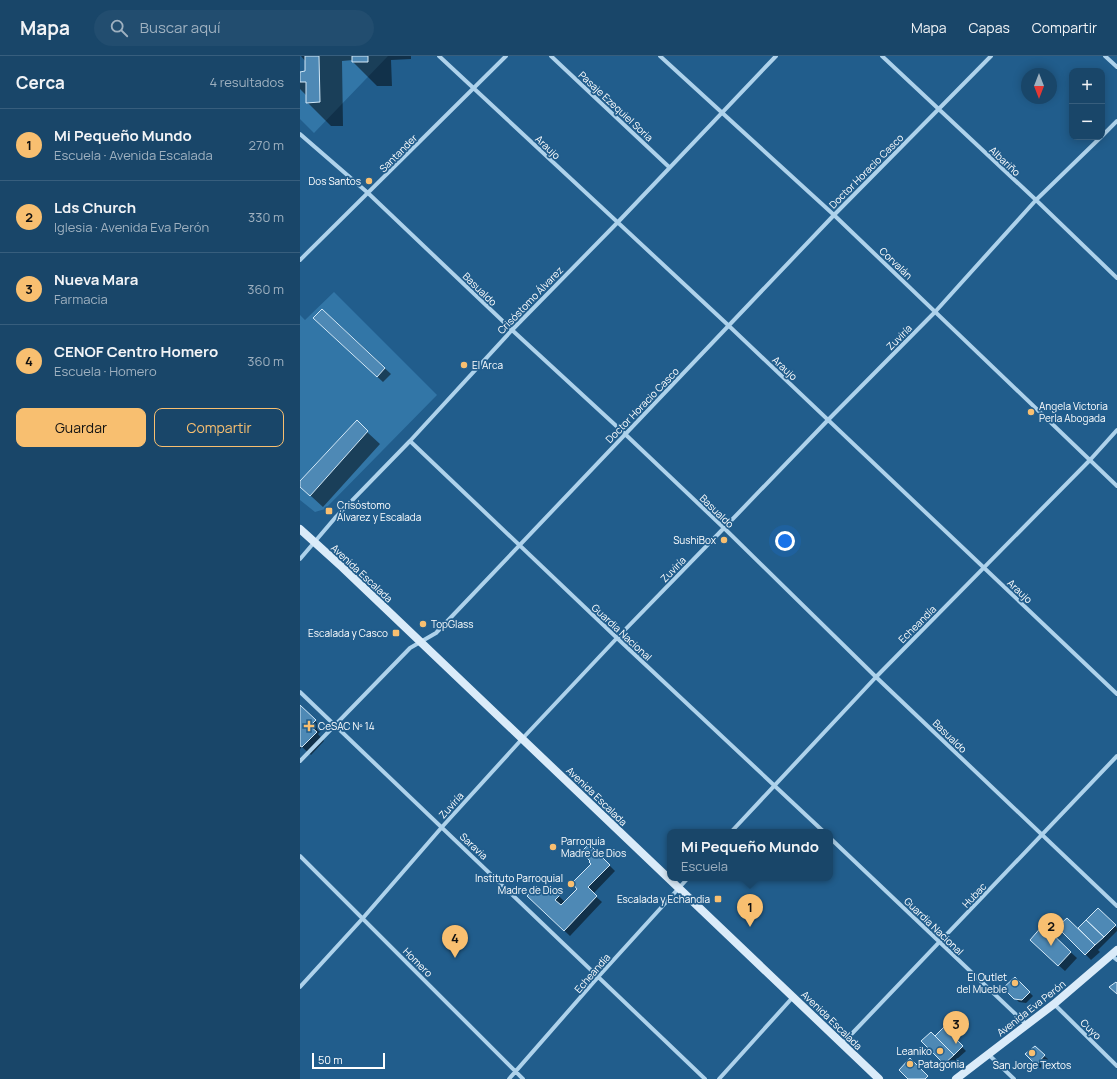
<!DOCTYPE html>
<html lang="es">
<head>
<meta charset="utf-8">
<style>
  :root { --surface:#194669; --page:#224d6f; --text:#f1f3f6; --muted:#9fb1c0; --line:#375e7d; --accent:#f8bf70 }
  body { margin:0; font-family:Manrope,sans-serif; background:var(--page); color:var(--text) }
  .controls { position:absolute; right:12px; top:12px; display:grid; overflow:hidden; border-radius:8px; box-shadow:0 2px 10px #0003 }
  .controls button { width:36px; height:36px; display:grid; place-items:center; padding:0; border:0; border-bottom:1px solid var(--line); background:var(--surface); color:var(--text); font:20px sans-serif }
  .compass { position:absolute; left:721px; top:12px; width:36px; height:36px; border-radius:50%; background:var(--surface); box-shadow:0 2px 10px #0003; rotate:180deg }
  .scale { position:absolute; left:12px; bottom:10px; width:73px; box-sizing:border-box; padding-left:4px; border:2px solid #fff; border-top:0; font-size:11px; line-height:14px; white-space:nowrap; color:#fff; -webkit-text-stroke:3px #215d8c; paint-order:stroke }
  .you { position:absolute; left:485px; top:485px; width:14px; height:14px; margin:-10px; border:3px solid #fff; border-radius:50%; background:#1a73e8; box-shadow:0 0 0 6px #1a73e833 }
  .badge { display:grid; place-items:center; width:26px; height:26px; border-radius:50%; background:var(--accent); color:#111; font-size:13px; font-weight:700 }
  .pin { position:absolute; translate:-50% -33px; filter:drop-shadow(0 1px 2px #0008) }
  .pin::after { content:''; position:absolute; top:21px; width:14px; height:12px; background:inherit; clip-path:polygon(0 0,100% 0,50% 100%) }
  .popup { position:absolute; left:367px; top:773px; width:166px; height:52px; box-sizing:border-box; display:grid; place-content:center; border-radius:8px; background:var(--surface); filter:drop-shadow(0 1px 3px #0005); font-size:13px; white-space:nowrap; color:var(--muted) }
  .popup b { font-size:15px; color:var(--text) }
  .popup::after { content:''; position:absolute; left:50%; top:100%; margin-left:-8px; border:8px solid transparent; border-top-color:var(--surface) }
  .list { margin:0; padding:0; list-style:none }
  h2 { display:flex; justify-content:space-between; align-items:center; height:52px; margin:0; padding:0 16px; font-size:17px }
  h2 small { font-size:13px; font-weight:400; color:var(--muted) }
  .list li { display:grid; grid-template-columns:26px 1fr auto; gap:12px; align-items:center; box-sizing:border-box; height:72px; padding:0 16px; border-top:1px solid var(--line) }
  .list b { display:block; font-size:15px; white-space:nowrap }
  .list p { margin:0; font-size:13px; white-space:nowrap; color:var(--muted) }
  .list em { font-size:13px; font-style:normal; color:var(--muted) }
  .actions { display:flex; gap:8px; padding:12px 16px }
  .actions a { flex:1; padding:9px 0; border:1px solid var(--accent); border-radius:8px; text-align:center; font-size:14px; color:var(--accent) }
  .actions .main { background:var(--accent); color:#111 }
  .icon { flex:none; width:22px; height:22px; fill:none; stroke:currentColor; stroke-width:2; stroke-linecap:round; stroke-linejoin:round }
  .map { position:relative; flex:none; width:817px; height:1023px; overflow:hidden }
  header { display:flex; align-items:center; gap:24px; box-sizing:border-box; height:56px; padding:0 20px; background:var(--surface); border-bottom:1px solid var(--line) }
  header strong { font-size:19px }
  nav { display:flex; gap:22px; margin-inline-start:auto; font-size:14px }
  .search { width:280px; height:36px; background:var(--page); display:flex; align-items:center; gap:10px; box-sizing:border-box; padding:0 14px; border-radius:22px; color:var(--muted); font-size:15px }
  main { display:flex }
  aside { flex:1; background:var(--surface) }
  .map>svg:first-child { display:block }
  .green { fill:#3276a7; fill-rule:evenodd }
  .shadow { fill:#0007 }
  .building { fill:#4e89b5; stroke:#d3e9f8 }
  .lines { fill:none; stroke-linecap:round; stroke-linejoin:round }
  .minor { stroke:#aed2eb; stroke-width:4 }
  .secondary { stroke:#daebf9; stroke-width:8 }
  .poi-dot { fill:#f8bf70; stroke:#215d8c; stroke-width:1.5 }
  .labels { text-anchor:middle; stroke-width:3.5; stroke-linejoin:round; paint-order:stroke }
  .street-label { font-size:10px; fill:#fff; stroke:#215d8c }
  .poi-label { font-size:10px; fill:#fff; stroke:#215d8c; text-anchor:end }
</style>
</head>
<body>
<header>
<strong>Mapa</strong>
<div class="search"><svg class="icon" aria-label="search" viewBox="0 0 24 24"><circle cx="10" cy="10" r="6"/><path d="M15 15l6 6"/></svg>Buscar aquí</div>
<nav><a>Mapa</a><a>Capas</a><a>Compartir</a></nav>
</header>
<main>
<aside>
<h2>Cerca<small>4 resultados</small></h2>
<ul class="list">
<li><span class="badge">1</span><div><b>Mi Pequeño Mundo</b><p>Escuela · Avenida Escalada</p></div><em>270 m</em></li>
<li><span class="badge">2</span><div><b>Lds Church</b><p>Iglesia · Avenida Eva Perón</p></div><em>330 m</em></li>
<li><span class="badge">3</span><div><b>Nueva Mara</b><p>Farmacia</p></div><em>360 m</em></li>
<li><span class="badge">4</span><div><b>CENOF Centro Homero</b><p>Escuela · Homero</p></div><em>360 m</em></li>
</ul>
<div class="actions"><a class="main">Guardar</a><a>Compartir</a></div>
</aside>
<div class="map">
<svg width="817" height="1023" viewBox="0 0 817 1023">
  <rect width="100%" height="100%" fill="#215d8c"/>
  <path class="green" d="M19,0H52L53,6H68V0H88L14,77L0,63V26H6V47L20,46Z
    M34,236L137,339L25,453L15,456L0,444V431L10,440L68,375L57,364L0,425V259L5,264ZM22,253L85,311L77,321L13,262Z"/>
  <path class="shadow" d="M1,0H111V3L91,4L92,30H77L53,6V4L42,5L43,70H31L7,46V40L0,33V17L6,16V6Z
    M22,254L91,318L83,326L20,268Z
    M67,376L80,388L23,451L0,430V427Z
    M0,650L23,673L18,678L24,685L11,699L2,691L0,693Z
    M289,789L315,815L293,838L302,846L270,880L234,846L251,832L265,846L278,833L292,808Z
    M798,853L817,872V875L798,894L800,896L791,904L759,871L778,874Z
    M743,871L777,902L765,915L737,890Z
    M715,922L733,940L726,947L719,946L705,932Z
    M644,973L666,995L657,1003L659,1005L651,1014L623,985L635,981Z
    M726,998L744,1000L748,1003L740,1012Z"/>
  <path class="building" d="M5,0H19L20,46L6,47V26H0V16L5,15Z
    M52,0H68V6H52Z
    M22,253L85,312L77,321L13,262Z
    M57,364L68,375L10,440L0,431V425Z
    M0,649L16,664L10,670L17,676L2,691L0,690Z
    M289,788L310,809L288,831L297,840L264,875L227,840L236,830L244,838L251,830L260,839L255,844L261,849L277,833L272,827L291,808L289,806L290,805L281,796Z
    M798,852L816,869L804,881L786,864Z
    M767,862L795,889L785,899L757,871Z
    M786,864L804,881L795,889L778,872Z
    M743,869L771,896L758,910L730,884Z
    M715,921L730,936L722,944L714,943L703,932Z
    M816,926L817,927V938L809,931Z
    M644,971L663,990L654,999L635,980Z
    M631,976L654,999L644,1008L621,985Z
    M735,990L745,999L736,1009L725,998Z
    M610,1002L628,1020L625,1023H608L599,1014Z"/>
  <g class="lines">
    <path class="minor" d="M139,0L428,269L817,638
      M251,0L369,111
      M360,0L534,159L817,430
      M582,0L736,144L817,222
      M805,0L817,11
      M0,78L68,137L212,274L325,378L424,472L576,621L817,850
      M802,80L817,65
      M0,204L206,0
      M110,385L317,582L524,776
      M0,503L35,462L110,385L212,274L318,166L476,0
      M0,636L405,1023
      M0,705L110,592L136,577L534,159L691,0
      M431,776L576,621L790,404L817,374
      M530,782L727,969
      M0,800L223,1023
      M811,899L817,904
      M0,931L63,862L142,771L222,683L317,582L424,472L528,364L635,256L736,144L801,81
      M754,948L817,1010
      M542,988L817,700
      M689,999L714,1023
      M209,1023L299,920L388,822
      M419,1023L493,941"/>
    <path class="secondary" d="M0,473L42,511L579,1023
      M656,1023L754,948L817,894"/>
  </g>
  <g class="poi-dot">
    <circle cx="69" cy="125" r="4"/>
    <circle cx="164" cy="309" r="4"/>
    <circle cx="731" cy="356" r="4"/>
    <rect x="25" y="451" width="8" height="8" rx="2"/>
    <circle cx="424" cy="484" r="4"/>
    <circle cx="123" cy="568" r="4"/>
    <rect x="92" y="573" width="8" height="8" rx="2"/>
    <path d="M7 664h4v4h4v4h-4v4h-4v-4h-4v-4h4z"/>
    <circle cx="253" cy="791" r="4"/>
    <circle cx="271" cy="828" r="4"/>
    <rect x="414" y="839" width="8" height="8" rx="2"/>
    <circle cx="715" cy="927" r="4"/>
    <circle cx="640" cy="995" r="4"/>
    <circle cx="732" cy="997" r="4"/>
    <circle cx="610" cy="1008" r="4"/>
  </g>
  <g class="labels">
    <g class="street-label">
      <text transform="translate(316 50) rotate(43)" y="4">Pasaje Ezequiel Soria</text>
      <text transform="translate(248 91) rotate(43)" y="4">Araujo</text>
      <text transform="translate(98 97) rotate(-45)" y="4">Santander</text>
      <text transform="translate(705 105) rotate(43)" y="4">Albariño</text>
      <text transform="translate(566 115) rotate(-45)" y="4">Doctor Horacio Casco</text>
      <text transform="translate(596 207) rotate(44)" y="4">Corvalán</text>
      <text transform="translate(180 233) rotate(44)" y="4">Basualdo</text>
      <text transform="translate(230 244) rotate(-46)" y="4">Crisóstomo Álvarez</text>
      <text transform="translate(599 281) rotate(-45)" y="4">Zuviría</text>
      <text transform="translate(485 312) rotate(43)" y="4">Araujo</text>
      <text transform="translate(342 349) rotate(-46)" y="4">Doctor Horacio Casco</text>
      <text transform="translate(417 455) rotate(44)" y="4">Basualdo</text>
      <text transform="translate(373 513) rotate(-46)" y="4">Zuviría</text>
      <text transform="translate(62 517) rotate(43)" y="4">Avenida Escalada</text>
      <text transform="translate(720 535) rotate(43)" y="4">Araujo</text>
      <text transform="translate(617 568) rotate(-45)" y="4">Echeandía</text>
      <text transform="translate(322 576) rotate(43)" y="4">Guardia Nacional</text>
      <text transform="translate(650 680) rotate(44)" y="4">Basualdo</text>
      <text transform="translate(297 740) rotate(44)" y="4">Avenida Escalada</text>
      <text transform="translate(151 749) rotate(-48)" y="4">Zuviría</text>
      <text transform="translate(174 790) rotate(43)" y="4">Saravia</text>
      <text transform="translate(674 839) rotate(-47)" y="4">Hubac</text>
      <text transform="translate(634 870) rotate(44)" y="4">Guardia Nacional</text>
      <text transform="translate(118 906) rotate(45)" y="4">Homero</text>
      <text transform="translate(292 917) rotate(-49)" y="4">Echeandía</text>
      <text transform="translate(731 952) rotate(-38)" y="4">Avenida Eva Perón</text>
      <text transform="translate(532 964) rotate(44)" y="4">Avenida Escalada</text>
      <text transform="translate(791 973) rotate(44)" y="4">Cuyo</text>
    </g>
    <g class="poi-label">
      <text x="61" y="129">Dos Santos</text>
      <text x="172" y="313" text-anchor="start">El Arca</text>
      <text x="739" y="354" text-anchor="start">Angela Victoria<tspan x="739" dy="12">Perla Abogada</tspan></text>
      <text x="37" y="453" text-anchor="start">Crisóstomo<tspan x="37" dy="12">Álvarez y Escalada</tspan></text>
      <text x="416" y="488">SushiBox</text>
      <text x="131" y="572" text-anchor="start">TopGlass</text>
      <text x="88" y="581">Escalada y Casco</text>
      <text x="18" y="674" text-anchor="start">CeSAC Nº 14</text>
      <text x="261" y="789" text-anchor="start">Parroquia<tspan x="261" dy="12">Madre de Dios</tspan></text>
      <text x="263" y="826">Instituto Parroquial<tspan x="263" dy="12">Madre de Dios</tspan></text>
      <text x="410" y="847">Escalada y Echandia</text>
      <text x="707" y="925">El Outlet<tspan x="707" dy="12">del Mueble</tspan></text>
      <text x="632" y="999">Leaniko</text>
      <text x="618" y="1012" text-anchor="start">Patagonia</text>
      <text x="732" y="1013" text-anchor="middle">San Jorge Textos</text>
    </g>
  </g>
</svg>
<div class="controls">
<button>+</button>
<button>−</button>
</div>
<svg class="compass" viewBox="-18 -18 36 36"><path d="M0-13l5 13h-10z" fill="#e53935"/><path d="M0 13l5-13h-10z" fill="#9fb1c0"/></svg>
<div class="scale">50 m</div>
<div class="you"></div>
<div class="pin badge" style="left:450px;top:871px">1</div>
<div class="popup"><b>Mi Pequeño Mundo</b>Escuela</div>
<div class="pin badge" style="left:751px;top:890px">2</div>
<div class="pin badge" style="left:656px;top:988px">3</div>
<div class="pin badge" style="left:155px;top:902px">4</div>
</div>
</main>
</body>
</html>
